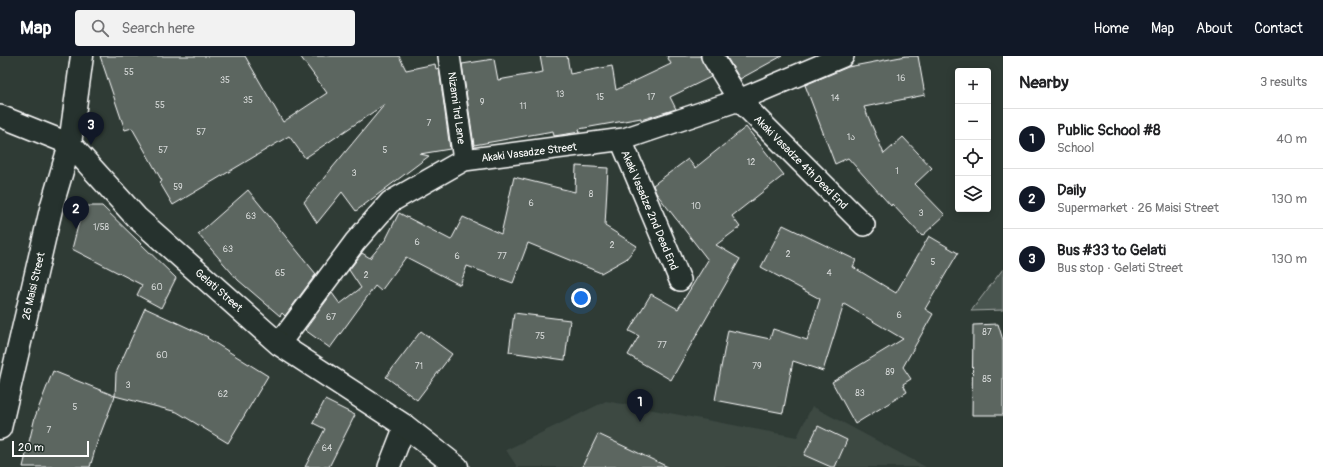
<!DOCTYPE html>
<html lang="en">
<head>
<meta charset="utf-8">
<style>
  :root { --surface:#fff; --page:#f2f2f2; --text:#202124; --muted:#757577; --line:#e0e0e0; --accent:#111827 }
  body { margin:0; font-family:Pangolin,"Noto Sans Georgian",sans-serif; background:var(--page); color:var(--text) }
  .controls { position:absolute; right:12px; top:12px; display:grid; overflow:hidden; border-radius:4px; box-shadow:0 2px 10px #0003 }
  .controls button { width:36px; height:36px; display:grid; place-items:center; padding:0; border:0; border-bottom:1px solid var(--line); background:var(--surface); color:var(--text); font:20px sans-serif }
  .scale { position:absolute; left:12px; bottom:10px; width:77px; box-sizing:border-box; padding-left:4px; border:2px solid #fff; border-top:0; font-size:11px; line-height:14px; white-space:nowrap; color:#fff; -webkit-text-stroke:3px #26332d; paint-order:stroke }
  .you { position:absolute; left:581px; top:242px; width:14px; height:14px; margin:-10px; border:3px solid #fff; border-radius:50%; background:#1a73e8; box-shadow:0 0 0 6px #1a73e833 }
  .badge { display:grid; place-items:center; width:26px; height:26px; border-radius:50%; background:var(--accent); color:#fff; font-size:13px; font-weight:700 }
  .pin { position:absolute; translate:-50% -33px; filter:drop-shadow(0 1px 2px #0008) }
  .pin::after { content:''; position:absolute; top:21px; width:14px; height:12px; background:inherit; clip-path:polygon(0 0,100% 0,50% 100%) }
  .list { margin:0; padding:0; list-style:none }
  h2 { display:flex; justify-content:space-between; align-items:center; height:52px; margin:0; padding:0 16px; font-size:17px }
  h2 small { font-size:13px; font-weight:400; color:var(--muted) }
  .list li { display:grid; grid-template-columns:26px 1fr auto; gap:12px; align-items:center; box-sizing:border-box; height:60px; padding:0 16px; border-top:1px solid var(--line) }
  .list b { display:block; font-size:15px; white-space:nowrap }
  .list p { margin:0; font-size:13px; white-space:nowrap; color:var(--muted) }
  .list em { font-size:13px; font-style:normal; color:var(--muted) }
  .icon { flex:none; width:22px; height:22px; fill:none; stroke:currentColor; stroke-width:2; stroke-linecap:round; stroke-linejoin:round }
  .map { position:relative; flex:none; width:1003px; height:411px; overflow:hidden }
  header { display:flex; align-items:center; gap:24px; box-sizing:border-box; height:56px; padding:0 20px; background:var(--accent); color:#fff }
  header strong { font-size:19px }
  nav { display:flex; gap:22px; margin-inline-start:auto; font-size:14px }
  .search { width:280px; height:36px; background:var(--page); display:flex; align-items:center; gap:10px; box-sizing:border-box; padding:0 14px; border-radius:4px; color:var(--muted); font-size:15px }
  main { display:flex }
  aside { flex:1; background:var(--surface) }
  .map>svg:first-child { display:block }
  .built { fill:#3c4842 }
  .green { fill:#4a544f; stroke:#a4aaa7 }
  .building { fill:#5b6661; stroke:#fff }
  .lines { fill:none; stroke-linecap:round; stroke-linejoin:round }
  .minor-casing { stroke:#fff; stroke-width:24 }
  .secondary-casing { stroke:#fff; stroke-width:25 }
  .minor { stroke:#26332d; stroke-width:21 }
  .secondary { stroke:#26332d; stroke-width:22 }
  .labels { text-anchor:middle; stroke-width:3; stroke-linejoin:round; paint-order:stroke }
  .number-label { font-size:9px; fill:#d6d9d8 }
  .street-label { font-size:11px; fill:#fff; stroke:#26332d }
</style>
</head>
<body>
<header>
<strong>Map</strong>
<div class="search"><svg class="icon" aria-label="search" viewBox="0 0 24 24"><circle cx="10" cy="10" r="6"/><path d="M15 15l6 6"/></svg>Search here</div>
<nav><a>Home</a><a>Map</a><a>About</a><a>Contact</a></nav>
</header>
<main>
<div class="map">
<svg width="1003" height="411" viewBox="0 0 1003 411">
  <rect width="100%" height="100%" fill="#2f3b35"/>
  <filter id="ink" filterUnits="userSpaceOnUse"><feTurbulence type="fractalNoise" baseFrequency=".025" numOctaves="2"/><feDisplacementMap in="SourceGraphic" scale="8" xChannelSelector="R" yChannelSelector="G"/><feConvolveMatrix kernelMatrix="1 2 1 2 8 2 1 2 1" color-interpolation-filters="sRGB"/></filter>
  <g filter="url(#ink)">
    <path class="built" d="M606,345L797,381L812,350L926,411H517L506,394Z"/>
    <path class="green" d="M1003,213V254L971,255Z"/>
    <path class="building" d="M100,0H245L283,66L327,37L300,0H399L406,14L435,8L436,13L439,12L450,93L420,98L429,100L356,155L342,136L317,167L304,146L385,48L305,102L289,80L173,149L160,127L162,125L132,72L125,74Z
      M540,0H567L570,18L612,10L616,34L671,8L667,0H700L711,21L670,41L676,53L641,64V62L579,73L580,76L554,80L553,75L474,89L462,8L494,3L498,24L543,16Z
      M726,0H782L740,23Z
      M906,0H918L925,39L864,51L884,98L903,81L932,112L915,128L945,159L922,180L892,148L891,150L848,102L835,108L805,29L848,11Z
      M746,71L784,119L732,160L740,171L716,189L740,203L671,324L628,299L639,280L629,275L651,238L678,253L708,204L656,137L653,129L688,103L695,112Z
      M576,110L608,112L605,170L637,190L626,203L601,217L528,187L513,227L467,210L460,229L406,201L381,235L375,230L330,292L305,274L332,237L340,248L361,232L349,214L362,197L370,202L386,183L399,157L451,184L463,161L501,178L514,121L575,136Z
      M248,134L316,218L285,260L282,257L280,260L238,224L198,178Z
      M83,150H102L176,222L161,252L137,239L142,229L72,193Z
      M783,169L856,204L853,211L896,237L929,180L958,197L925,253L933,258L903,311L911,323L903,328L907,336L855,368L832,326L903,283L844,248L823,315L793,305L783,357L715,344L728,274L770,283L773,273L807,284L820,243L761,211Z
      M145,252L208,281L207,282L268,320L228,387L177,356L115,340L116,317Z
      M514,257L570,264L565,304L509,296Z
      M998,268L1003,284V359H972L973,269Z
      M421,275L452,298L417,344L386,321Z
      M53,315L115,340L97,387L90,411H23L35,361Z
      M325,344L355,359L329,411H305L325,373L313,367Z
      M818,370L847,384L835,411H831L804,399Z
      M598,378L668,411H582Z"/>
    <g class="lines">
      <defs>
        <path id="minor" d="M449,0L464,104
          M712,0L739,44L864,169
          M0,60L70,88
          M621,84L680,224
          M279,288L355,186L390,146L464,104L624,83L739,44L843,0
          M389,411L405,370"/>
        <path id="secondary" d="M70,88L136,161L279,288L405,370L457,411
          M0,372L52,149L70,88L82,0"/>
      </defs>
      <use href="#minor" class="minor-casing"/>
      <use href="#secondary" class="secondary-casing"/>
      <use href="#minor" class="minor"/>
      <use href="#secondary" class="secondary"/>
    </g>
  </g>
  <g class="labels">
    <g class="number-label">
      <text x="129" y="19">55</text>
      <text x="901" y="25">16</text>
      <text x="225" y="27">35</text>
      <text x="560" y="41">13</text>
      <text x="600" y="44">15</text>
      <text x="651" y="44">17</text>
      <text x="835" y="45">14</text>
      <text x="248" y="47">35</text>
      <text x="482" y="49">9</text>
      <text x="160" y="52">55</text>
      <text x="523" y="53">11</text>
      <text x="429" y="70">7</text>
      <text x="201" y="79">57</text>
      <text x="851" y="84">1ა</text>
      <text x="163" y="97">57</text>
      <text x="385" y="97">5</text>
      <text x="751" y="109">12</text>
      <text x="897" y="118">1</text>
      <text x="354" y="120">3</text>
      <text x="178" y="134">59</text>
      <text x="591" y="141">8</text>
      <text x="531" y="150">6</text>
      <text x="696" y="153">10</text>
      <text x="921" y="160">3</text>
      <text x="251" y="163">63</text>
      <text x="101" y="174">1/58</text>
      <text x="417" y="189">6</text>
      <text x="612" y="192">2</text>
      <text x="228" y="196">63</text>
      <text x="788" y="201">2</text>
      <text x="457" y="203">6</text>
      <text x="502" y="203">77</text>
      <text x="933" y="209">5</text>
      <text x="280" y="220">65</text>
      <text x="829" y="220">4</text>
      <text x="366" y="222">2</text>
      <text x="157" y="234">60</text>
      <text x="899" y="262">6</text>
      <text x="331" y="264">67</text>
      <text x="987" y="279">87</text>
      <text x="540" y="283">75</text>
      <text x="662" y="292">77</text>
      <text x="162" y="302">60</text>
      <text x="419" y="313">71</text>
      <text x="757" y="313">79</text>
      <text x="890" y="319">89</text>
      <text x="987" y="326">85</text>
      <text x="128" y="332">3</text>
      <text x="860" y="340">83</text>
      <text x="223" y="341">62</text>
      <text x="75" y="354">5</text>
      <text x="49" y="377">7</text>
      <text x="327" y="395">64</text>
    </g>
    <g class="street-label">
      <text transform="translate(457 52) rotate(82)" y="4">Nizami 1rd Lane</text>
      <text transform="translate(529 96) rotate(-7)" y="4">Akaki Vasadze Street</text>
      <text transform="translate(801 106) rotate(45)" y="4">Akaki Vasadze 4th Dead End</text>
      <text transform="translate(650 154) rotate(67)" y="4">Akaki Vasadze 2nd Dead End</text>
      <text transform="translate(33 230) rotate(-77)" y="4">26 Maisi Street</text>
      <text transform="translate(219 234) rotate(41)" y="4">Gelati Street</text>
    </g>
  </g>
</svg>
<div class="controls">
<button>+</button>
<button>−</button>
<button><svg class="icon" aria-label="locate" viewBox="0 0 24 24"><circle cx="12" cy="12" r="6"/><path d="M12 2v4M12 18v4M2 12h4M18 12h4"/></svg></button>
<button><svg class="icon" aria-label="layers" viewBox="0 0 24 24"><path d="M12 4l9 5-9 5-9-5zM3 14l9 5 9-5"/></svg></button>
</div>
<div class="scale">20 m</div>
<div class="you"></div>
<div class="pin badge" style="left:640px;top:366px">1</div>
<div class="pin badge" style="left:76px;top:173px">2</div>
<div class="pin badge" style="left:91px;top:89px">3</div>
</div>
<aside>
<h2>Nearby<small>3 results</small></h2>
<ul class="list">
<li><span class="badge">1</span><div><b>Public School #8</b><p>School</p></div><em>40 m</em></li>
<li><span class="badge">2</span><div><b>Daily</b><p>Supermarket · 26 Maisi Street</p></div><em>130 m</em></li>
<li><span class="badge">3</span><div><b>Bus #33 to Gelati</b><p>Bus stop · Gelati Street</p></div><em>130 m</em></li>
</ul>
</aside>
</main>
</body>
</html>
